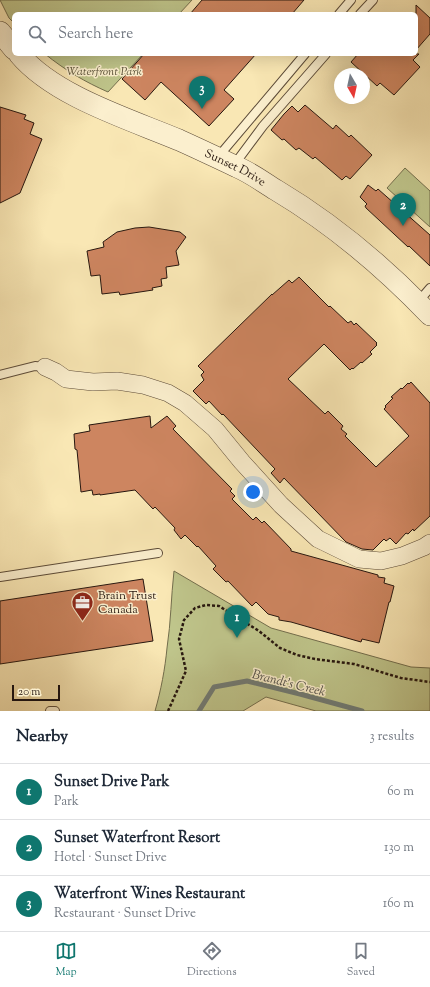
<!DOCTYPE html>
<html lang="en">
<head>
<meta charset="utf-8">
<style>
  :root { --surface:#fff; --page:#f2f2f3; --text:#1f2937; --muted:#747a83; --line:#e0e1e3; --accent:#0f766e }
  body { margin:0; font-family:"Sorts Mill Goudy",serif; background:var(--page); color:var(--text) }
  .compass { position:absolute; left:334px; top:68px; width:36px; height:36px; border-radius:50%; background:var(--surface); box-shadow:0 4px 16px #0002; rotate:171deg }
  .scale { position:absolute; left:12px; bottom:10px; width:48px; box-sizing:border-box; padding-left:4px; border:2px solid #27170f; border-top:0; font-size:11px; line-height:14px; white-space:nowrap; color:#27170f; -webkit-text-stroke:3px #fbefce; paint-order:stroke }
  .you { position:absolute; left:253px; top:492px; width:14px; height:14px; margin:-10px; border:3px solid #fff; border-radius:50%; background:#1a73e8; box-shadow:0 0 0 6px #1a73e833 }
  .badge { display:grid; place-items:center; width:26px; height:26px; border-radius:50%; background:var(--accent); color:#fff; font-size:13px; font-weight:700 }
  .pin { position:absolute; translate:-50% -33px; filter:drop-shadow(0 1px 2px #0008) }
  .pin::after { content:''; position:absolute; top:21px; width:14px; height:12px; background:inherit; clip-path:polygon(0 0,100% 0,50% 100%) }
  .list { margin:0; padding:0; list-style:none }
  h2 { display:flex; justify-content:space-between; align-items:center; height:52px; margin:0; padding:0 16px; font-size:17px }
  h2 small { font-size:13px; font-weight:400; color:var(--muted) }
  .list li { display:grid; grid-template-columns:26px 1fr auto; gap:12px; align-items:center; box-sizing:border-box; height:56px; padding:0 16px; border-top:1px solid var(--line) }
  .list b { display:block; font-size:15px; white-space:nowrap }
  .list p { margin:0; font-size:13px; white-space:nowrap; color:var(--muted) }
  .list em { font-size:13px; font-style:normal; color:var(--muted) }
  .icon { flex:none; width:22px; height:22px; fill:none; stroke:currentColor; stroke-width:2; stroke-linecap:round; stroke-linejoin:round }
  .map { position:relative; flex:none; width:430px; height:711px; overflow:hidden }
  .search { position:absolute; background:var(--surface); box-shadow:0 4px 16px #0002; left:12px; right:12px; top:12px; height:44px; display:flex; align-items:center; gap:10px; box-sizing:border-box; padding:0 14px; border-radius:6px; color:var(--muted); font-size:15px }
  .sheet { height:220px; background:var(--surface) }
  nav { display:flex; justify-content:space-around; align-items:center; box-sizing:border-box; height:56px; border-top:1px solid var(--line); background:var(--surface); font-size:11px; color:var(--muted) }
  nav a { display:grid; justify-items:center; gap:2px }
  nav .on { color:var(--accent) }
  .map>svg:first-child { display:block }
  .green { fill:#bfc58b; stroke:#736e4d }
  .lines { fill:none; stroke-linecap:round; stroke-linejoin:round }
  .stream { stroke:#717b74; stroke-width:5 }
  .building { fill:#cd8560; stroke:#27170f }
  .service-casing { stroke:#5c4b38; stroke-width:10 }
  .minor-casing { stroke:#5c4b38; stroke-width:18 }
  .tertiary-casing { stroke:#5c4b38; stroke-width:22 }
  .path { stroke:#27170f; stroke-width:2.5; stroke-dasharray:3 2; stroke-linecap:butt }
  .service { stroke:#fbefce; stroke-width:8 }
  .minor { stroke:#fbefce; stroke-width:17 }
  .tertiary { stroke:#fbefce; stroke-width:21 }
  .labels { text-anchor:middle; stroke-width:3; stroke-linejoin:round; paint-order:stroke }
  .park-label { font-size:12px; font-style:italic; fill:#5c543a; stroke:#fbefce }
  .street-label { font-size:12px; fill:#27170f; stroke:#fbefce }
  .poi-label { font-size:12px; fill:#27170f; stroke:#fbefce; text-anchor:start }
  .water-label { font-size:13px; font-style:italic; fill:#52514a; stroke:#fbefce }
</style>
</head>
<body>
<div class="map">
<svg width="430" height="711" viewBox="0 0 430 711">
  <rect width="100%" height="100%" fill="#f9e7b4"/>
  <filter id="stains"><feTurbulence type="fractalNoise" baseFrequency=".005" numOctaves="4"/><feColorMatrix values="0 0 0 0 .2 0 0 0 0 .09 0 0 0 0 .02 0 0 0 .5 -.17"/></filter>
  <radialGradient id="worn" r=".72"><stop offset=".6" stop-color="#630" stop-opacity="0"/><stop offset="1" stop-color="#630" stop-opacity=".3"/></radialGradient>
  <path class="green" d="M0,0H192L179,14H14V23L9,18Z
    M45,54H143L108,92C85,82 65,70 45,54Z
    M405,168L430,191V227L387,188Z
    M174,571L271,628L411,667L430,668V711H316L266,697L243,711H155C161,690 165,669 167,648C171,622 171,597 174,571Z"/>
  <g class="lines">
    <path class="stream" d="M199,711L214,687L247,681L300,694L362,711"/>
  </g>
  <path class="building" d="M202,0H304L292,14H190Z
    M416,5L430,18V34L416,50Z
    M144,54H256L224,90L234,99L209,126L161,82L145,100L122,79Z
    M358,54H419L413,60L420,67L394,95L380,83L377,86L351,62Z
    M305,105L333,129L336,125L349,137L351,135L372,155L350,179L346,176L342,180L315,157L313,159L299,148L296,150L284,139L282,140L271,130L284,114L292,106L298,112Z
    M0,107L26,115L24,119L34,123L30,134L42,139L20,193L0,203Z
    M368,185L376,191L378,189L430,235V266L409,246L408,247L366,208L365,206L367,204L360,197Z
    M149,227L180,232L186,237L176,251L179,265L166,267L167,278L161,279L162,286L152,288L153,290L120,295L119,292L102,294L100,275L91,276L87,251L104,247L103,242L117,232L135,228Z
    M299,277L329,307L330,306L348,323L351,321L354,325L356,323L377,343L376,344L377,345L370,352L372,354L362,363L361,362L353,369L352,368L350,370L324,344L288,379L325,414L328,411L343,426L341,429L347,434L345,436L376,467L409,436L384,409L386,407L385,406L393,398L391,397L401,388L402,389L408,383L409,384L411,382L430,403V516L414,531L413,529L408,534L406,533L396,544L390,538L386,541L384,539L373,550L362,549L346,542L284,478L280,483L271,473L275,469L223,414L222,415L209,401L206,404L193,391L204,380L201,375L204,372L198,366L272,294V295L289,280L292,283Z
    M150,416L151,428L167,416L176,426L173,429L232,489L230,491L235,496L232,499L253,520L256,517L262,523L264,521L291,549V551L378,575V577L385,578L384,583L394,586L390,602H389L379,643L362,639L361,642L291,622L279,620V617L268,614L256,602L252,606L228,581L226,582L213,569L216,566L198,546L197,547L185,535L181,539L174,530L175,528L155,507L153,509L135,490L100,495V494L93,495L92,490L81,492L77,450L75,449L74,434L90,431L89,425Z
    M143,579L153,641L0,664V601Z"/>
  <g class="lines">
    <defs>
      <path id="service" d="M339,14L351,0
        M360,14L373,0
        M218,157L305,54
        M234,165L263,126L326,54
        M418,302L430,288
        M0,375L35,366L45,367
        M0,577L158,553
        M50,711H55"/>
      <path id="minor" d="M45,367L56,372L66,379L93,382L117,381L143,385L168,393L185,403L215,429L242,462L281,505L318,539L359,559L381,561L402,556L424,547L430,543"/>
      <g id="tertiary">
        <path d="M0,32L14,49"/>
        <path id="s1" d="M19,54C54,96 129,119 179,140C199,149 218,158 237,167C251,173 263,182 276,190C333,224 384,267 430,315"/>
      </g>
    </defs>
    <use href="#service" class="service-casing"/>
    <use href="#minor" class="minor-casing"/>
    <use href="#tertiary" class="tertiary-casing"/>
    <path class="path" d="M168,711L186,671L179,639L184,620L195,608L206,605L219,606L259,631L280,648L297,655L315,659L354,664L401,678L430,682"/>
    <use href="#service" class="service"/>
    <use href="#minor" class="minor"/>
    <use href="#tertiary" class="tertiary"/>
  </g>
  <defs>
    <symbol id="office-pin" viewBox="-11 -11 22 30"><path d="M0 17L-7.5 6A9.5 9.5 0 1 1 7.5 6Z" fill="#8f2418" stroke="#fbefce"/><path d="M-6-3h4V-5.5h4V-3h4V5H-6ZM-1-4.5V-3h2v-1.5ZM-6 0V1H6V0Z" fill="#fff"/></symbol>
  </defs>
  <g fill-rule="evenodd">
    <use href="#office-pin" x="70" y="590" width="25" height="34"/>
  </g>
  <g class="labels">
    <g class="park-label">
      <text x="104" y="75">Waterfront Park</text>
    </g>
    <g class="street-label">
      <text dy="4" stroke="none"><textPath href="#s1" startOffset="246">Sunset Drive</textPath></text>
    </g>
    <g class="poi-label">
      <text x="98" y="599">Brain Trust<tspan x="98" dy="14">Canada</tspan></text>
    </g>
    <g class="water-label">
      <text transform="translate(289 682) rotate(14)" y="5">Brandt's Creek</text>
    </g>
  </g>
  <rect width="100%" height="100%" filter="url(#stains)"/>
  <rect width="100%" height="100%" fill="url(#worn)"/>
</svg>
<svg class="compass" viewBox="-18 -18 36 36"><path d="M0-13l5 13h-10z" fill="#e53935"/><path d="M0 13l5-13h-10z" fill="#747a83"/></svg>
<div class="scale">20 m</div>
<div class="you"></div>
<div class="pin badge" style="left:237px;top:638px">1</div>
<div class="pin badge" style="left:403px;top:226px">2</div>
<div class="pin badge" style="left:202px;top:109px">3</div>
<div class="search"><svg class="icon" aria-label="search" viewBox="0 0 24 24"><circle cx="10" cy="10" r="6"/><path d="M15 15l6 6"/></svg>Search here</div>
</div>
<section class="sheet">
<h2>Nearby<small>3 results</small></h2>
<ul class="list">
<li><span class="badge">1</span><div><b>Sunset Drive Park</b><p>Park</p></div><em>60 m</em></li>
<li><span class="badge">2</span><div><b>Sunset Waterfront Resort</b><p>Hotel · Sunset Drive</p></div><em>130 m</em></li>
<li><span class="badge">3</span><div><b>Waterfront Wines Restaurant</b><p>Restaurant · Sunset Drive</p></div><em>160 m</em></li>
</ul>
</section>
<nav>
<a class="on"><svg class="icon" aria-label="map" viewBox="0 0 24 24"><path d="M3 6l6-2 6 2 6-2v14l-6 2-6-2-6 2zM9 4v14M15 6v14"/></svg>Map</a>
<a><svg class="icon" aria-label="directions" viewBox="0 0 24 24"><path d="M12 3l9 9-9 9-9-9zM9 14v-3h6M13 9l2 2-2 2"/></svg>Directions</a>
<a><svg class="icon" aria-label="saved" viewBox="0 0 24 24"><path d="M7 4h10v16l-5-4-5 4z"/></svg>Saved</a>
</nav>
</body>
</html>
